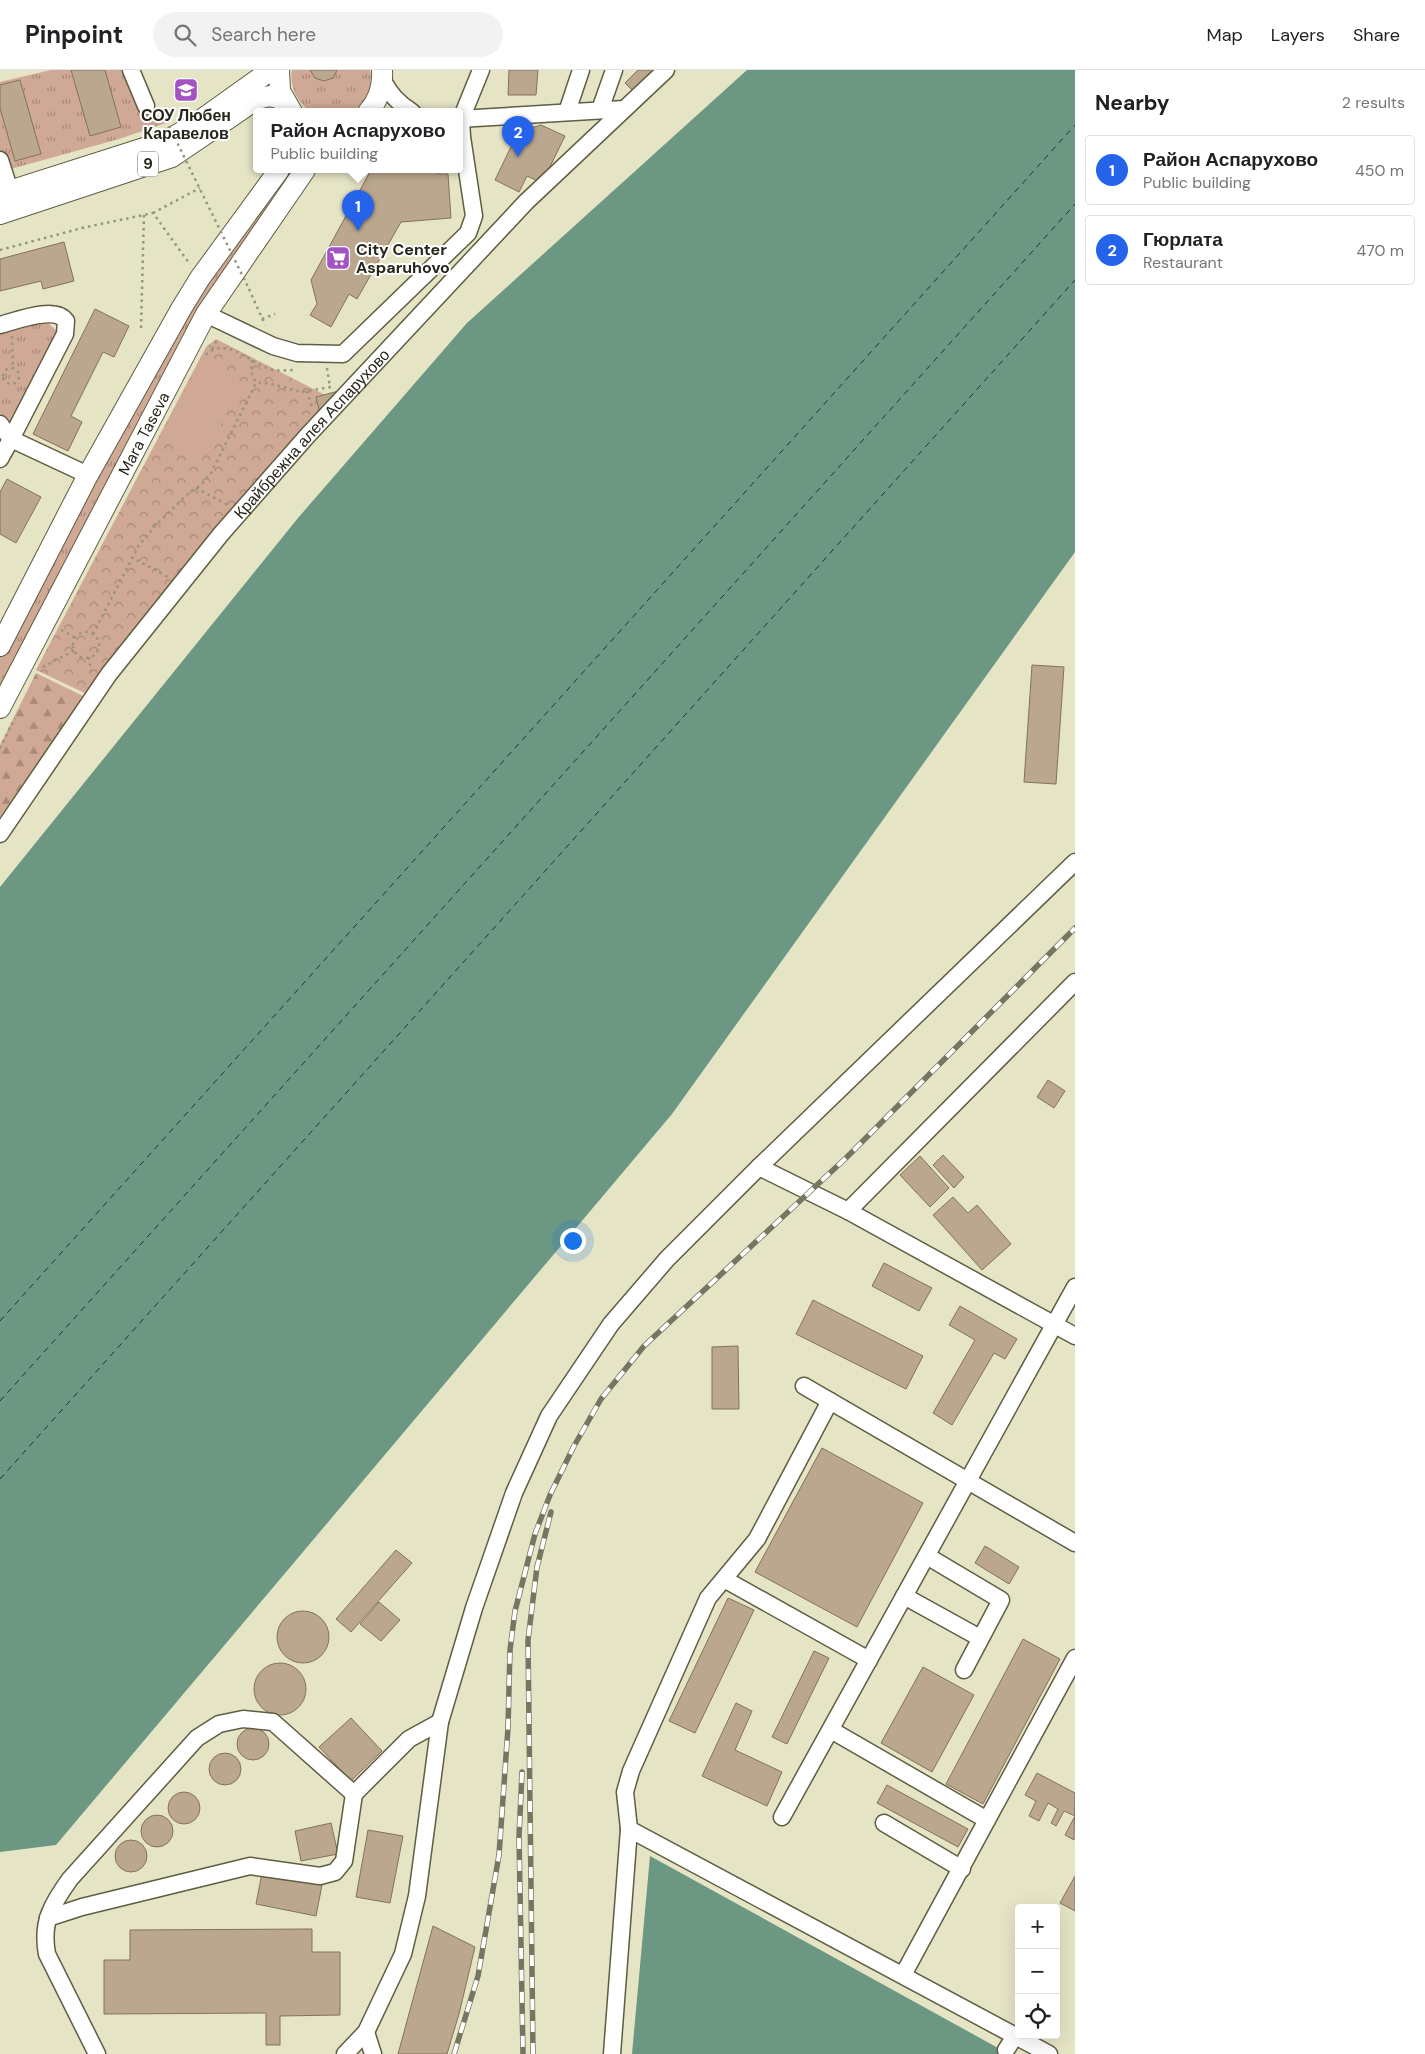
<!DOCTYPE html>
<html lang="en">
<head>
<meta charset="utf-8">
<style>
  :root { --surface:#fff; --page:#f2f2f2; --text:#202124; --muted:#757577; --line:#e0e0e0; --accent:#2563eb }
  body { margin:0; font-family:"DM Sans",sans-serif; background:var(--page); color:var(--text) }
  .controls { position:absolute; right:15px; bottom:15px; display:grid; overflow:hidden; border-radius:5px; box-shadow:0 5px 20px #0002 }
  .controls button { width:45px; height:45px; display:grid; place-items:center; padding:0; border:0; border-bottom:1px solid var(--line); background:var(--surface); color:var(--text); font:25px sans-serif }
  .you { position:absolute; left:572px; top:1170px; width:18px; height:18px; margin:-12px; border:4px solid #fff; border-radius:50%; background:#1a73e8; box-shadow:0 0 0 8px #1a73e833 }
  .badge { display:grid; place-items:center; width:32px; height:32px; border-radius:50%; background:var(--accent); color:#fff; font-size:16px; font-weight:700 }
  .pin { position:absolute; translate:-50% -41px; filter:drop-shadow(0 1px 2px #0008) }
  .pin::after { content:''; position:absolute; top:26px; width:18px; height:15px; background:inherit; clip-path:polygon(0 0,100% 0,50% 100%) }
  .popup { position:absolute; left:253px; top:38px; width:210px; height:65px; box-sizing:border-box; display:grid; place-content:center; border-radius:5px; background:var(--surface); filter:drop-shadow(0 1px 4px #0005); font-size:16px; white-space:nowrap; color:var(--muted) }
  .popup b { font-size:19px; color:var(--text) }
  .popup::after { content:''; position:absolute; left:50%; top:100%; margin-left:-10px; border:10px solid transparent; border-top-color:var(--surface) }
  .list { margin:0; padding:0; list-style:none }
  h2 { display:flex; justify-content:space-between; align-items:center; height:65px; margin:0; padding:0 20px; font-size:21px }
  h2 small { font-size:16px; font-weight:400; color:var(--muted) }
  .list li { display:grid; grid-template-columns:32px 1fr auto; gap:15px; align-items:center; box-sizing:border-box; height:70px; margin:0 10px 10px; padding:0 10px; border:1px solid var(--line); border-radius:5px }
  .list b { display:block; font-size:19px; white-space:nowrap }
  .list p { margin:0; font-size:16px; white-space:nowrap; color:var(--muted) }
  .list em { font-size:16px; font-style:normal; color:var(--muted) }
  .icon { flex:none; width:28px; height:28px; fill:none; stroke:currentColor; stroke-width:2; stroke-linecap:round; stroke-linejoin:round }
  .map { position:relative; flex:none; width:1075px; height:1984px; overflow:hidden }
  header { display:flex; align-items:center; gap:30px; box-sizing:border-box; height:70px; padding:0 25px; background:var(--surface); border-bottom:1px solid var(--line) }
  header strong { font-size:24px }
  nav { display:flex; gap:28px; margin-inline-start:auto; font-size:18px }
  .search { width:350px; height:45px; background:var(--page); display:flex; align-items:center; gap:12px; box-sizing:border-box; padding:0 18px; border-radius:28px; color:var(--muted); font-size:19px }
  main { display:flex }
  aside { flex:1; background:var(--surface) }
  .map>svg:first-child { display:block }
  .grass { fill:url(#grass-tufts) }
  .forest { fill:url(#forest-firs) }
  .park { fill:url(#park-crowns) }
  .pitch { fill:#d0a896 }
  .water { fill:#6b9783 }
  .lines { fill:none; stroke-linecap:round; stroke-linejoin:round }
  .ferry { stroke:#143b2c; stroke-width:1; stroke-dasharray:6 5; stroke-linecap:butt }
  .building { fill:#baa78e; stroke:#83725a }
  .minor-casing { stroke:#5f5d42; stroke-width:19 }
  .major-casing { stroke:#5f5d42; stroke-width:22 }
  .path { stroke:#96957e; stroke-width:2.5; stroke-dasharray:2.5 4; stroke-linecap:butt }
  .minor { stroke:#fff; stroke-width:16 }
  .major { stroke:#fff; stroke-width:20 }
  .rail-casing { stroke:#767561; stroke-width:5.5 }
  .rail { stroke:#fff; stroke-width:4; stroke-dasharray:11; stroke-linecap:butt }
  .path-bridge { stroke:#96957e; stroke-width:2.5; stroke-dasharray:2.5 4; stroke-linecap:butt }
  .labels { text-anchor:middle; stroke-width:4; stroke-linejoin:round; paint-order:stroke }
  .shield { fill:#fff; stroke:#68675f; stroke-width:1 }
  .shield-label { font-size:15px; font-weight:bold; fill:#27261a }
  .poi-label { font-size:16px; font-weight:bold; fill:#27261a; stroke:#fff }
  .street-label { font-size:16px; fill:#27261a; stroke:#fff }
</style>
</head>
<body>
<header>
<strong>Pinpoint</strong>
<div class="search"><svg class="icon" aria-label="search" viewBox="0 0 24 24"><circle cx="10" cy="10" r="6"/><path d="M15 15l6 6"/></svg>Search here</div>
<nav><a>Map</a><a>Layers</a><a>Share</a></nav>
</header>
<main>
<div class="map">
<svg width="1075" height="1984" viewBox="0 0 1075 1984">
  <defs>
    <pattern id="grass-tufts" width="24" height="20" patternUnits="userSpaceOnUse" patternTransform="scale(1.25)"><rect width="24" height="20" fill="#d0a896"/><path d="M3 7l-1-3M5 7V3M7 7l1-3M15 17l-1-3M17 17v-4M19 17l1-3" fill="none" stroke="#a9897a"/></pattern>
    <pattern id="forest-firs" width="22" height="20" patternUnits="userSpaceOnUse" patternTransform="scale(1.25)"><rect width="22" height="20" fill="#d0a896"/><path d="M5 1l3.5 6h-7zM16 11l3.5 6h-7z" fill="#a9897a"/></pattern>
    <pattern id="park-crowns" width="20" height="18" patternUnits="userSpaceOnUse" patternTransform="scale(1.25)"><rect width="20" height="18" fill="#d0a896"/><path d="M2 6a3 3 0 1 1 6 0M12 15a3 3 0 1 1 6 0" fill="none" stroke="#a9897a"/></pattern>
  </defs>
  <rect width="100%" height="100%" fill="#e5e4c5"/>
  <path class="grass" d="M51,0H131L146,36L166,53L119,69L0,102V12Z
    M292,0H370C374,17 365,34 350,42H312C297,34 289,16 292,0Z
    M262,124L280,136L218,224L0,640V576L88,405Z
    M47,252L58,262L9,355L0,343V264Z"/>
  <path class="forest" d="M36,603L85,627L0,747V675Z"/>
  <path class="park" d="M216,269L329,327L89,625L36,600L206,277Z"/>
  <path class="pitch" d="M200,292L242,314L201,391L159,369Z"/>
  <path class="water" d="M747,0H1075V482L672,1044L56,1775L0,1782V817L298,448L467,253Z
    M650,1786L1009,1984H632Z"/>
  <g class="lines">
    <path class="ferry" d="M0,1251L1075,55
      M0,1331L1075,134
      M0,1409L1075,210"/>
  </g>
  <path class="building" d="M71,0H105L121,57L90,66Z
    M310,0H337L333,8L324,11L315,8Z
    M509,0H538L536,25H508Z
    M638,0H657L634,22L625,13Z
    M20,10L41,84L15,91L0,38V15Z
    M541,55L565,66L542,113L527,106L519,122L495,110L520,58L529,63L531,58Z
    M371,100H437L438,104H448L451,148L401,152L357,229L349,224L331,257L310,245L317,234L311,210Z
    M64,172L74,211L43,219L41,211L0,221V189Z
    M95,239L129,256L114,287L103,282L71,346L82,352L68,381L33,364Z
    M346,319L321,348L316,327Z
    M7,409L41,427L16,473L0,464V422Z
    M1032,595L1064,597L1056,714L1024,712Z
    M1048,1010L1065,1021L1054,1038L1037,1027Z
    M943,1085L964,1107L954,1118L933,1095Z
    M920,1086L949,1118L930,1137L900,1105Z
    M953,1127L968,1143L977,1135L1011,1174L982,1200L933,1145Z
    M884,1193L932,1218L919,1241L872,1216Z
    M813,1230L923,1286L906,1319L796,1264Z
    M960,1236L1017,1269L1005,1289L994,1283L952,1355L933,1343L975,1270L949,1255Z
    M738,1276L739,1339H712V1277Z
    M822,1378L923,1433L857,1557L755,1502Z
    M985,1476L1019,1497L1009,1514L975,1493Z
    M396,1480L412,1493L351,1562L336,1549Z
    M728,1528L754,1540L695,1663L669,1651Z
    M379,1532L400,1550L381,1571L360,1554Z
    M277 1567a26 26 0 1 1 52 0a26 26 0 1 1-52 0Z
    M1023,1569L1060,1589L983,1734L946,1714Z
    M814,1581L829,1588L787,1674L772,1667Z
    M254 1619a26 26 0 1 1 52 0a26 26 0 1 1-52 0Z
    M923,1597L974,1625L932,1702L881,1673Z
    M736,1633L752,1641L735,1680L782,1702L767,1736L702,1706Z
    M351,1648L382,1681L351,1711L319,1677Z
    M237 1674a16 16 0 1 1 32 0a16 16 0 1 1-32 0Z
    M209 1699a16 16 0 1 1 32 0a16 16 0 1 1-32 0Z
    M1037,1703L1075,1723L1074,1770L1065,1765L1075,1746L1064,1741L1056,1756L1051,1753L1058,1739L1048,1733L1039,1751L1029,1746L1036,1731L1025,1725Z
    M887,1715L968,1759L958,1777L877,1733Z
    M168 1738a16 16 0 1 1 32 0a16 16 0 1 1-32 0Z
    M141 1761a16 16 0 1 1 32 0a16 16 0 1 1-32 0Z
    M331,1753L338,1784L301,1791L295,1761Z
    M368,1760L403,1766L390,1833L356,1827Z
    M115 1786a16 16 0 1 1 32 0a16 16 0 1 1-32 0Z
    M262,1803L322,1815L316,1846L256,1834Z
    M1075,1806V1841L1060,1833Z
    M433,1856L475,1877L459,1944L447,1984H398Z
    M312,1859V1882H340V1945L280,1946V1975H266V1943L104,1944V1890H130V1860Z"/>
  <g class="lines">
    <defs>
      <g id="minor">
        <path d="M131,0L146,36"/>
        <path d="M382,9C390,24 398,33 412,42"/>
        <path d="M600,40L614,0"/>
        <path d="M567,42L581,0"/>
        <path d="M459,49L624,39"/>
        <path d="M0,90L10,121"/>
        <path d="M206,244L273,276L297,283L343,284L468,163L474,146L462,67L461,49L481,0"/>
        <path d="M0,255C16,251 55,235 66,251L65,264L11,369L88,405"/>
        <path d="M0,354L11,369L0,389"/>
        <path id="s1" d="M0,764L109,604L221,464L308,365L526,132L666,0"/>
        <path d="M759,1097L848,1141L1075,1266"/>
        <path d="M848,1141L1075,912"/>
        <path d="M804,1316L1075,1473"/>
        <path d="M927,1486L1001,1530L964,1600"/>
        <path d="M724,1509L869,1590"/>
        <path d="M904,1526L980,1568"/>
        <path d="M831,1660L987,1750L1075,1588"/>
        <path d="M782,1747L1075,1217"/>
        <path d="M884,1753L962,1799"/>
        <path d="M629,1759L1049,1984"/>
        <path d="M48,1848L82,1837L250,1796L320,1806L335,1802L344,1791L354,1724L409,1669L440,1652"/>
        <path d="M903,1905L987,1750"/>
        <path d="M366,1962L373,1984"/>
        <path d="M1006,1980L1015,1966"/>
        <path d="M97,1984L47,1884C41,1852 52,1834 70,1809L197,1668L219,1654L243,1649L273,1652L354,1724"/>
        <path d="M345,1984L366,1962L403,1884L417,1826L440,1652L474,1538L514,1423L549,1346L611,1254L667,1189L759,1097L1075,792"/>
        <path d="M612,1984L629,1759L625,1722L631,1701L708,1528L757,1469L830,1331"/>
      </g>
      <g id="major">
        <path d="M279,0L280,21L292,42"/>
        <path d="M368,42C379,30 383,16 382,0"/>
        <path d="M0,124L166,71L194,55L271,0"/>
        <path d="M0,144L172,87L257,29L270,26L284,30"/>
        <path d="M0,576L88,405L181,239L200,208L279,100"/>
        <path id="s2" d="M0,638L206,244L305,100"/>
      </g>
    </defs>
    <use href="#minor" class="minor-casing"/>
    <use href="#major" class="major-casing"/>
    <path class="path" d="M153,143L200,118
      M0,180L82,158L153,143L189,193
      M249,219L265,255
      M262,249L275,244
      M141,258L144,144
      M12,266L13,298
      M212,279L218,268
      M206,285C224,266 249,291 267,298C275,302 287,300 295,300
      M252,290L251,302L256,313
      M327,298L330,317
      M3 306a8 8 0 1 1 16 0a8 8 0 1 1-16 0Z
      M307,321L312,337
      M196,418L228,435
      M131,487L168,507
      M61,560L76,568
      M73 575a13 13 0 1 1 26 0a13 13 0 1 1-26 0Z
      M93,564L139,475L156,455L189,423L201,415L211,403L256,313H268L301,322L331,317
      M89,587L91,601
      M43,597L75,580
      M0,678L15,648"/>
    <use href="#minor" class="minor"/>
    <use href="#major" class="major"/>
    <defs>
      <path id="rail" d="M522,1702L519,1767L523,1984
        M454,1984L478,1906L499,1785L508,1658L510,1580L515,1541L535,1464L550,1425L574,1376L601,1329L644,1276L847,1087L1075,858
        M533,1984L528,1570L537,1497L551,1442"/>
    </defs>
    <use href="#rail" class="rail-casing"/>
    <use href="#rail" class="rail"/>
    <path class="path-bridge" d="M169,56L249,219"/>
  </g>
  <defs>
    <symbol id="school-square" viewBox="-11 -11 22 22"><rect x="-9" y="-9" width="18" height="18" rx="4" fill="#a453c3" stroke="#fff"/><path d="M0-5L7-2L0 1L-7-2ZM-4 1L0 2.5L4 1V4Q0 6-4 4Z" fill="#fff"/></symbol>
    <symbol id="supermarket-square" viewBox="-11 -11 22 22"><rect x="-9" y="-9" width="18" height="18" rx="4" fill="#a453c3" stroke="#fff"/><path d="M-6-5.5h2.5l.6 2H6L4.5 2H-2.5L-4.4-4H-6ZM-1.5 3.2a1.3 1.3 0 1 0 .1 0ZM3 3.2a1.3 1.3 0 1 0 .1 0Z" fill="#fff"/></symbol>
  </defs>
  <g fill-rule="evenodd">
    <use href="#school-square" x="172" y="6" width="28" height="28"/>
    <use href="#supermarket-square" x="324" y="174" width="28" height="28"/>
  </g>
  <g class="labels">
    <rect class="shield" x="138" y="81.5" width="20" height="25" rx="4"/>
    <g class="shield-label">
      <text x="148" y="99">9</text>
    </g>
    <g class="poi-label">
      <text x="186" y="51">СОУ Любен<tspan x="186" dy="18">Каравелов</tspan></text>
      <text x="356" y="185" text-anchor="start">City Center<tspan x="356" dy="18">Asparuhovo</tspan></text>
    </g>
    <g class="street-label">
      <text dy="6" stroke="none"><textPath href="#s2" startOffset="310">Mara Taseva</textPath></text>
      <text dy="6" stroke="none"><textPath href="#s1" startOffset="508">Крайбрежна алея Аспарухово</textPath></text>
    </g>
  </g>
</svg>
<div class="controls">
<button>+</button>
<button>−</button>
<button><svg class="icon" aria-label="locate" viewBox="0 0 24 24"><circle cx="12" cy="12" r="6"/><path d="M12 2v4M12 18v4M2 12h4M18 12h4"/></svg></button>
</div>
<div class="you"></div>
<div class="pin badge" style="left:358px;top:161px">1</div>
<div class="popup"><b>Район Аспарухово</b>Public building</div>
<div class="pin badge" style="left:518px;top:87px">2</div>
</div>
<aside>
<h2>Nearby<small>2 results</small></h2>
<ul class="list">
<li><span class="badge">1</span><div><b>Район Аспарухово</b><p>Public building</p></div><em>450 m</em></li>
<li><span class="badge">2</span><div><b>Гюрлата</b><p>Restaurant</p></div><em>470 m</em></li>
</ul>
</aside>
</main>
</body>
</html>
